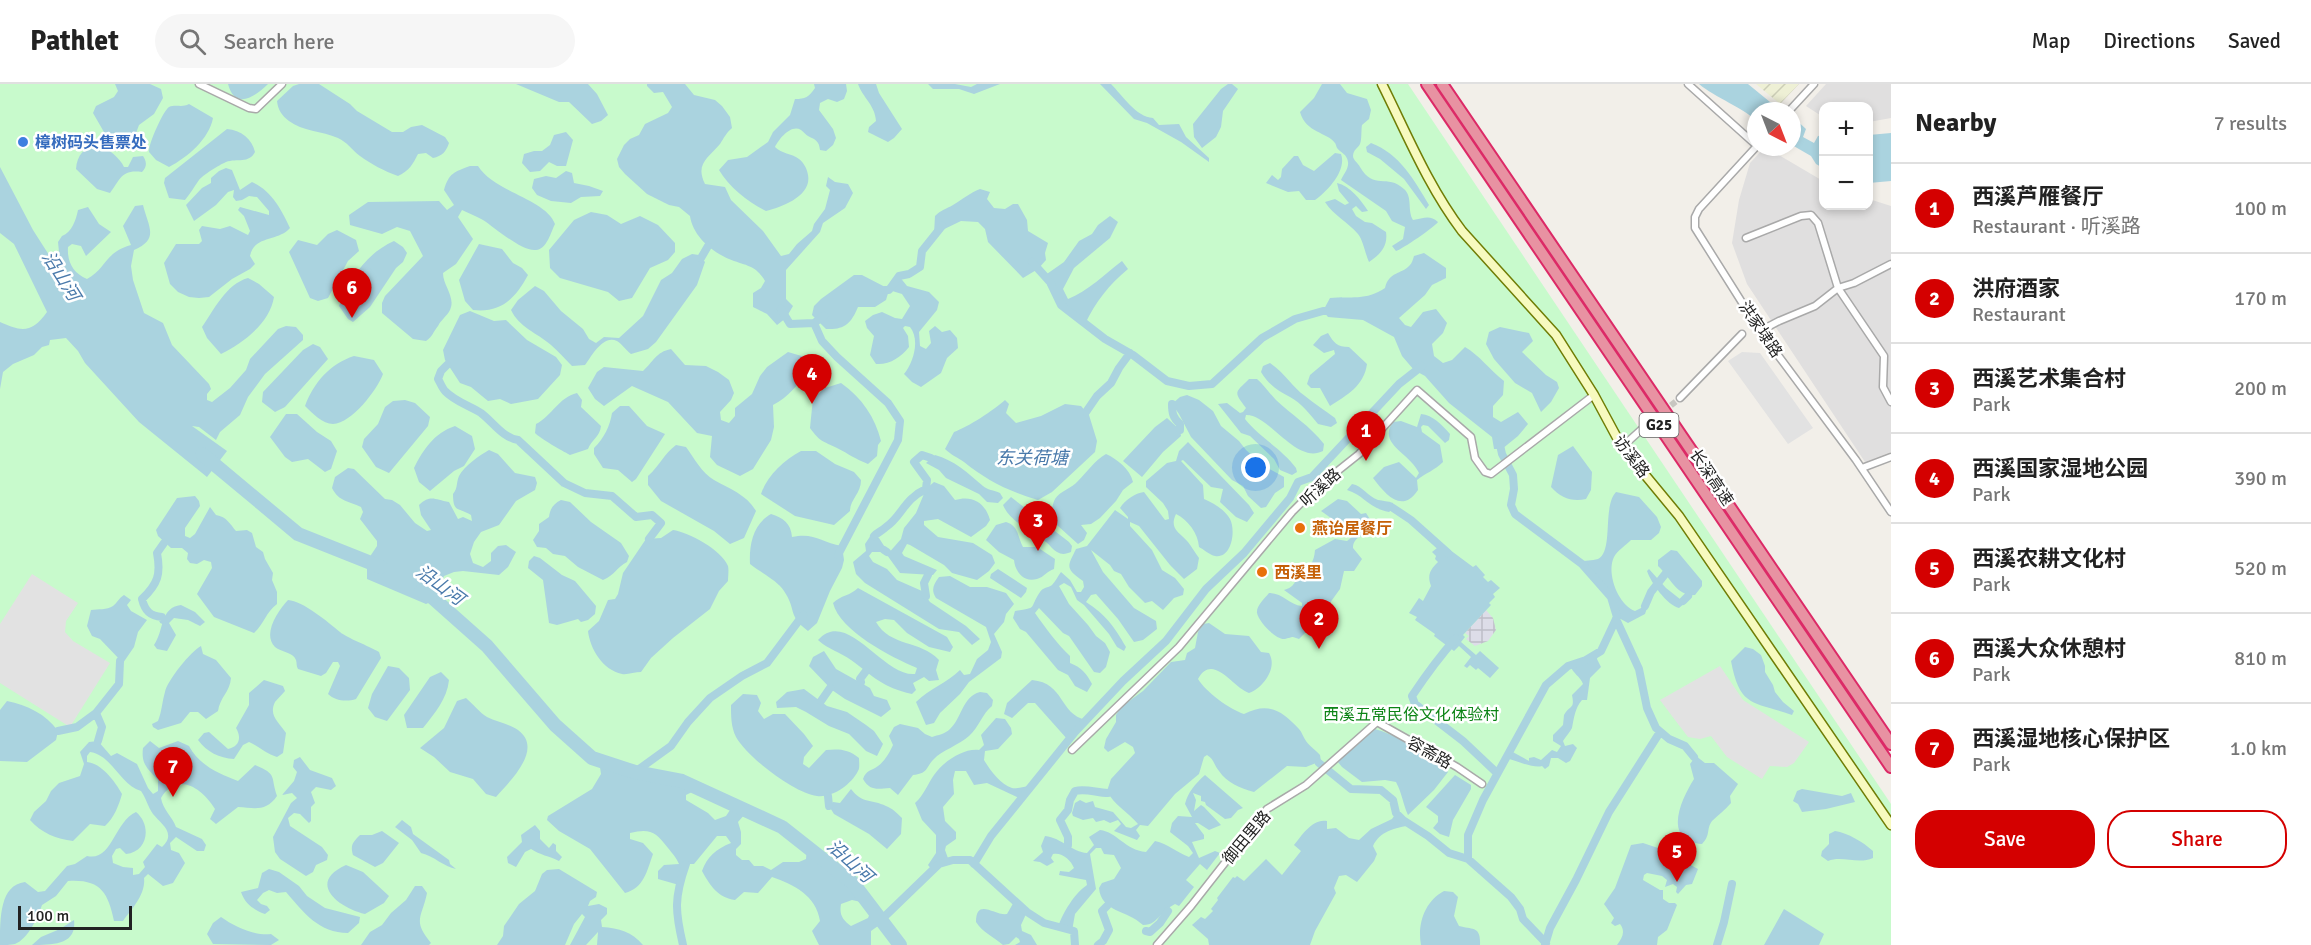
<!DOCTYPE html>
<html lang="en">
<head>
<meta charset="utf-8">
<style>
  :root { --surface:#fff; --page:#f6f6f6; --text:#222; --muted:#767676; --line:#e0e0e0; --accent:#d40000 }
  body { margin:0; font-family:Signika,"Noto Sans SC",sans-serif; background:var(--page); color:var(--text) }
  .controls { position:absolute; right:18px; top:18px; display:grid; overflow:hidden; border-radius:12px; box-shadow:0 3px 9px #0003 }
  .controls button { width:54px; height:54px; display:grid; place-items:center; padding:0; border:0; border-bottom:2px solid var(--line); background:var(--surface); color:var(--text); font:30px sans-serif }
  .compass { position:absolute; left:1747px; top:18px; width:54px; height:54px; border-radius:50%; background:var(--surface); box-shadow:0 3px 9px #0003; rotate:138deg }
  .scale { position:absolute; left:18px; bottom:15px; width:114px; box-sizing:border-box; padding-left:6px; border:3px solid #222; border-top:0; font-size:16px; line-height:21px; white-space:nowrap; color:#222; -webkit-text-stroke:4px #fff; paint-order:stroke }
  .you { position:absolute; left:1256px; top:384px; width:21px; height:21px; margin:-15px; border:4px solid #fff; border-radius:50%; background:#1a73e8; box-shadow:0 0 0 9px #1a73e833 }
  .badge { display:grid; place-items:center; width:39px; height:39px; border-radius:50%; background:var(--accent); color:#fff; font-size:20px; font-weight:700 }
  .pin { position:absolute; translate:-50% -50px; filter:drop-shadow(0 2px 3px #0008) }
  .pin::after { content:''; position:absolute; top:32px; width:21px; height:18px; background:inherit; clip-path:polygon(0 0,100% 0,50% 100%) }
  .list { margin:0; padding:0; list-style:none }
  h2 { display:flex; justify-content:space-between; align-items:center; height:78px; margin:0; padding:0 24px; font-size:26px }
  h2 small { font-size:20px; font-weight:400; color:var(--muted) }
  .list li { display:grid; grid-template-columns:39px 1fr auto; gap:18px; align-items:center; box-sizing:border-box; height:90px; padding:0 24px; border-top:2px solid var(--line) }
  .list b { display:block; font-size:22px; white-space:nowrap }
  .list p { margin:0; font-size:20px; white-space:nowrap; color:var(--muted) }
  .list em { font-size:20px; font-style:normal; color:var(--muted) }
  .actions { display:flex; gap:12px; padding:18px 24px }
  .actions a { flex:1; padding:14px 0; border:2px solid var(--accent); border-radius:24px; text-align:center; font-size:21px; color:var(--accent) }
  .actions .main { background:var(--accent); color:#fff }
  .icon { flex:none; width:33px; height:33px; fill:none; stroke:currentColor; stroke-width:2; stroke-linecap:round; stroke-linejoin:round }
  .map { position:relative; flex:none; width:1891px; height:861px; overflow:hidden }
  header { display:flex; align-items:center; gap:36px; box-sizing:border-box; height:84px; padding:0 30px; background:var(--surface); border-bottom:2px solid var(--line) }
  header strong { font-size:28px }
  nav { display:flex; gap:33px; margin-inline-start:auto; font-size:21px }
  .search { width:420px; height:54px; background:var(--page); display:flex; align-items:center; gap:15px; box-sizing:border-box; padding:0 21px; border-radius:33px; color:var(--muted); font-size:22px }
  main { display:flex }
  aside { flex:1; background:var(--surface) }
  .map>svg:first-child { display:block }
  .residential { fill:#e0dfdf }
  .farmland { fill:url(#farmland-furrows) }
  .park { fill:#c8facc }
  .parking { fill:#e2e2e2 }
  .plaza { fill:url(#plaza-grid) }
  .water { fill:#aad3df }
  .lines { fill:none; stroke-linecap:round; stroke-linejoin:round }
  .canal { stroke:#aad3df; stroke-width:8 }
  .river { stroke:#aad3df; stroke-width:14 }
  .street-tunnel { stroke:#c8c6c1; stroke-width:6; stroke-dasharray:6 3; stroke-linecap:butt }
  .street-casing { stroke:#a9a9a9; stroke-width:9 }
  .secondary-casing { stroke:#707d05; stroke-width:11 }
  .highway-casing { stroke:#dc2a67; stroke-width:14 }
  .street { stroke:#fff; stroke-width:6 }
  .secondary { stroke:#f7fabf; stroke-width:8 }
  .highway { stroke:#e892a2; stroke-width:10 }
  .shop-dot { fill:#3f7fe0; stroke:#fff; stroke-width:2 }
  .food-dot { fill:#e8710a; stroke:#fff; stroke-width:2 }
  .labels { text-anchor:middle; stroke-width:5; stroke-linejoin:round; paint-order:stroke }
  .shield { fill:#fff; stroke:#646464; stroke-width:1.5 }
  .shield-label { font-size:15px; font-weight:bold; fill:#222 }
  .shop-label { font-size:16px; font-weight:bold; fill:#366cbe; stroke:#fff; text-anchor:start }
  .street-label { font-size:16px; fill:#222; stroke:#fff }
  .food-label { font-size:16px; font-weight:bold; fill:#c56008; stroke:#fff; text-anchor:start }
  .park-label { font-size:16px; fill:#0c8416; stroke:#fff }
  .water-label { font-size:18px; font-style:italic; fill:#4a7aab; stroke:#fff }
</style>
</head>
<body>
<header>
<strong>Pathlet</strong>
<div class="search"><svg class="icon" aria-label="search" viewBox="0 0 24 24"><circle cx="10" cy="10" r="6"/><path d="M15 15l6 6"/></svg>Search here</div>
<nav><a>Map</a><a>Directions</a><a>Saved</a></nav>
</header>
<main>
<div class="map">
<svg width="1891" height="861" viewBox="0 0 1891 861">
  <defs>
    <pattern id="farmland-furrows" width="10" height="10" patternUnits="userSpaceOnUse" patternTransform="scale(1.5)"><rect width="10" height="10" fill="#eef0d5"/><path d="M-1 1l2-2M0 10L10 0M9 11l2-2" fill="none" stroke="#ccceb7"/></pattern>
    <pattern id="plaza-grid" width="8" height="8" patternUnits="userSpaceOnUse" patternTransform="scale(1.5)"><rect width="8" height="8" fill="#dddde8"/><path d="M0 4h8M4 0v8" fill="none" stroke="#bdbdc7"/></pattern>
  </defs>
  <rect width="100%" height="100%" fill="#f2efe9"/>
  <path class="residential" d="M1826,0H1891V34L1869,38L1868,22H1824L1823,33L1806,22Z
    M1765,63L1823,97L1824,122H1868L1869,115L1891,122V368L1865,378L1747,200L1732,159L1739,116L1750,79Z"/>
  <path class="farmland" d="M1756,0H1799L1780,20Z"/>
  <path class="park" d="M0,0H1408L1891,720V861H0Z"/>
  <path class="parking" d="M1742,268L1760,269L1813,344L1788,360L1728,277Z
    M32,490L78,519L66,537L65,548L73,557L110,579L70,643L0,599V540Z
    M1720,582L1743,616L1809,658L1794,679L1787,683L1770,682L1762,695L1727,673L1711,652L1700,655L1688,653L1675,636L1660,616Z"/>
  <path class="plaza" d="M1486,526L1493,534L1496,546L1488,557L1475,562L1466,555L1469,552L1465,549Z"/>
  <path class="water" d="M115,0H150L161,5L163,14L154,30L139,41L132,60L119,64L112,62L93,29L96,22L114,13L118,7Z
    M228,0H268C256,12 235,27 228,0Z
    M299,0H319L350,20L357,27L392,48H403L411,43L422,41L445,53L449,59C446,68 442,72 433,74L426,69L418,70C413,80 409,87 398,92C384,87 371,80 360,72C352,66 347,58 338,54C322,47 302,47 289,37C282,32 278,26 277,17L293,2Z
    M516,0H588L597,10L608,31L601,37L592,40L569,18H559Z
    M647,0H685L694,11L715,16L722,22L730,33L732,44C726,49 724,54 720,60C708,74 695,80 705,100L725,103L731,116L763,147L781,172L789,170L797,160L812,147L814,140L825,125L830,106L826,102L828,93L835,98L848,100L853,109L845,124L823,139L820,148L786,186V215L793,222L786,234L777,241L767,230L753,223V209L761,204L765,197C757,183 749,182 734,177C714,170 693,153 690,132L679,123L669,121L647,110L625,90L619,83L617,75L624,61L630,55L639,51L645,40L668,29L672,23L663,8L654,9L647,2Z
    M814,0H846L847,7L844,15L837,18L828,15L820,19L819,26L833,45L836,54L833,61L826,67L820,66C819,57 816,56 808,52C806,51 804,48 801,46C791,40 779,55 775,63C782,70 791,69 799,75C804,79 807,85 808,91C812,112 782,123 766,127C749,119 729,103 719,86L728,76L747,73L768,58L773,48L790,31L795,15C805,15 809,13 815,4Z
    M858,0H876L879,9L902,45L894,54L888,58L868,48L869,43L876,37C875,21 863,14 858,0Z
    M928,0H955L971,3L977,0H1000L974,10L959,5H933Z
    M1100,0H1111C1122,11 1136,33 1153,34L1159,41L1179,40L1186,53L1209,74V78L1181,58L1147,39L1134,35Z
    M1228,0H1232L1238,5L1223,27L1221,43L1216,53L1202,64L1194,53L1193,40L1221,5Z
    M1322,0H1340L1347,9L1367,15L1371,26L1369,35L1362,41C1361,46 1362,55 1360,60C1358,64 1353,66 1353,72C1353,76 1358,79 1360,83C1374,107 1387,89 1404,105C1413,113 1407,126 1413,136C1423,135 1429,130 1438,138C1436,142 1401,166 1396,167L1392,162L1403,155L1405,143L1392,137L1386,127L1341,96C1343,91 1349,85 1348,78C1347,70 1341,69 1337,64C1336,62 1336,60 1335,59C1327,48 1306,49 1300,28L1314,14Z
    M1699,0H1748L1770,18L1777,20L1786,27H1756V37C1746,25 1714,13 1699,0Z
    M189,20L213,34C209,55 188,73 169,83L156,76L149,68C148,61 163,27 169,23C176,20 182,24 189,20Z
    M1792,32L1806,45L1803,53L1814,59L1818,52L1823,51V84L1816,80L1811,72L1792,61Z
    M227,45C241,46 252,55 255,68C249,80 237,74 226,78C219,81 203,91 199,96C194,103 190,110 185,116L169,114L164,99L165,94Z
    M566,48L573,56L566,82H557L549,78L540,87L530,88L522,79L524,70L534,67H542L550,61L554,51Z
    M1891,49V97L1869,99V51Z
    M1371,59C1400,70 1414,96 1429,121L1426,125L1404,95L1380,75L1367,68L1366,63Z
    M98,61C108,64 120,74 124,83H128L133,73L143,72C147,78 147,83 142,88C121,85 120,96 110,109L97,105L76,85C77,71 84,63 98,61Z
    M1335,69L1341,70C1347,86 1328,107 1315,116H1306L1299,107L1288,108L1266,99L1272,91L1278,96L1281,93L1282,85L1294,72H1298L1303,81L1314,87Z
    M470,82H478C494,108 546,115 555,140C551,148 547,165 536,166C522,168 494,143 483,136C477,133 469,129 462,126L458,133L473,155L456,180L443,189C443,202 456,213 450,226C447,232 441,236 438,242C433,248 433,252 426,257L413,255L382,229V219L385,212L423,172L410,147L397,143L382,150L350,141L349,131L368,118L439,117L447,126L454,121L444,106C449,89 454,88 470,82Z
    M0,83L33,146L49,171L56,173L59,168L58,158L62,152C72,148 76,136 78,126L88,123L99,140L111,148L86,172L81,162L72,160L68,163C67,178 73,189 87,195C106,185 105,168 131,161L123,142L135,122L143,121C148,142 160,155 134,166L131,182L133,196L144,229L163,239L172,261L209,300L211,305L207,310V316L212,318L230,304L246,286L250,275L278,245L286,242L296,243L303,251V256L265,290L248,313L240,331L220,348L216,356L199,343L192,342L227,367L207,393L139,338L85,279L78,267L66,254L50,256L49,261L42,263L34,271L13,280L3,288L0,305V238C22,248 32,249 47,228L14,160L0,149Z
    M226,84L232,86L240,106L252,98C271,106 282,126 290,144C278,158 254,151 250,172L255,180L250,185L232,195L209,213L199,214L189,213L178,208L170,200L164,179L176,160H199L202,157L199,146L202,142L220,145L230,142L248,151L250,147L244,132L238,126L240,123L269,131V127L257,113L249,112L242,116L236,117L233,113L234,106L228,108L216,121L194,137L186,121L202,104L211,99V94L219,87Z
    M566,87L572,89L574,99L589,102L603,107L600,112L581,113L571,119L551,117L537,111L532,104L534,95L546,92L556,94Z
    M1337,99C1350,102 1361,116 1368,127L1362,128L1356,122L1352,125L1356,132L1365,138L1372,139L1386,148C1388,162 1381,170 1369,178C1365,169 1363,156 1358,150C1348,138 1334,132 1325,118L1335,115L1345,121L1349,119L1339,107Z
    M980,105L990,108L987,115L994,124L1005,125L1013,120H1018L1027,136L1028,147L1048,159L1045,169L1046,176L1038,185L1023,194L988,158L985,145L978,138L961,137L934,150L935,132C941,126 946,125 953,121C963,115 970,109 980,105Z
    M591,128L607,131L621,140L640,132L658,141L675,159V168L668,176L650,184L632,214L619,217L608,208L560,194L550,184L549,166L574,136Z
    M1110,132L1118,138L1110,154L1074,184L1063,205L1068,215C1087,208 1106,189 1122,177L1128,185C1109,201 1096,217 1085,240L1061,221L1044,192L1064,178L1079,157L1092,150L1098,141Z
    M337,146L356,156L359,167L348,177L328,214L318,217L310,214L289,168L298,156L317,161L328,150Z
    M394,157L403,163L407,169L403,178L396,184L370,223L353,238L348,235L339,222C350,194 367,169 394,157Z
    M479,160L502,165L513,179L522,184L528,191C515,215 501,229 473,226L465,217L459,196Z
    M1424,169L1446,184V194L1432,201L1425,211L1399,234L1405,241L1411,243L1423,228L1436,225L1447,239L1443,249L1432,260L1434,272L1443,279L1452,276L1465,263C1479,271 1490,286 1504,297L1503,311L1493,322V333L1501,338L1518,328L1528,340L1518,352L1502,365H1494L1492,353L1449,319L1425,292L1414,286L1402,272L1394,253L1363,236L1328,233L1323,227L1330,214C1351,212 1366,217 1385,204C1389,187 1401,191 1410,181C1412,179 1413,175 1414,172Z
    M692,170L699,171L705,178L697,201L656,258L648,265L631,270C626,266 622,260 617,257C603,250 591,273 585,281L572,282C565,275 559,268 551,261C537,249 519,243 511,226L518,216L535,202L544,207L561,227L583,245L589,255L596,259L604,253L619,254L643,232L661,196L672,189L682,175Z
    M854,191H862L889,205L899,192L907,202L929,208L939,218L937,226L919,248L920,262L926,265L931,259L929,247L935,242L942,248L950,246L957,254L958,264L947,274L941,289L921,303L912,298L904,290C914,278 920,255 910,243L905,242L903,244L908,252L909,263C901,273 890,281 876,280L870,271L874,252L867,244L865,237L873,231L882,228L895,234L902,235L910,222L902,210L889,206L886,216L875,223H858C851,240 844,246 826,245L812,231L814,222L821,215Z
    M248,194L259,200L274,213C270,239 243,259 221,270L207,254L202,243C214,226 226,200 248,194Z
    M470,227L494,237L506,236L527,256L556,273L562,281L560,291L538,315L511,320L500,315L488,317L471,303L460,299L445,276L443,266L460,231Z
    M1500,243L1529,249L1533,257L1522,268L1546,291L1557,298L1559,304L1551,318L1541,328L1532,309L1515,299L1494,275L1486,260L1489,248Z
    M1328,249C1334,259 1337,263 1349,263L1367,280C1364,302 1347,311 1330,322L1320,304H1311L1307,300L1310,291L1335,270L1334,266L1324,269L1313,261L1321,252Z
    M313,260L320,263L328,275L285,323L275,328L262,318L263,308L303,266Z
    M671,265L685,281L706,282L718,288L729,296L734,309L731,316L720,328L721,336L729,339L735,332V324L752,310L760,292L767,283L788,268L805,273L810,288C797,300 789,313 773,321L774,343L771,356L753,385L740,392L717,381L710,373L712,352L697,349L668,318L632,302L604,322L595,315L588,304L597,288L604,283L643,287C653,278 656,268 671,265Z
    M354,272L374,276L383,290C377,306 352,339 333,340C323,340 312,329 305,322C314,298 330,280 354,272Z
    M1270,279C1286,290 1292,303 1305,312C1315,320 1324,326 1335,334L1337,339L1331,343L1318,340C1310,330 1301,319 1290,313C1278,307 1268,300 1261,288L1263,282Z
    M1249,295H1257C1264,301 1269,309 1276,316C1292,331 1310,342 1324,360L1323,367C1296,381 1269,330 1246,331L1245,335C1259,353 1282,365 1296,384L1297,388L1292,391L1280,386L1274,375L1250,352L1241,349L1218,320L1227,319L1240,329L1243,328L1246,324C1233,307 1235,309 1249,295Z
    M841,299C862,314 875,333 881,357L878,361L877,372L868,380C855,375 849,370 837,364C823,357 820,358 810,344L813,314L825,304Z
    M577,309L582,316L581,323L601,342C600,353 591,356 588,365L570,371C561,366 541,355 535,349L536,340C552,332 559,313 577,309Z
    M1187,311L1199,316L1213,327L1221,342L1239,357L1246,366L1264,382L1284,393V403L1275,409L1266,423L1261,424L1248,412L1243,402L1232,396L1191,353L1179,330L1172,320L1180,313Z
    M405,316L415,319L430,333L428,342L389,389L376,383L362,363L364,355L378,340L385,323L393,317Z
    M1005,316L1009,320L1006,329L1016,339L1041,332L1065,320L1081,322L1089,331L1097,357L1095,368L1052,408L1038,416C1010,408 986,396 964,378C957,373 951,371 945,365L954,348C968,343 994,326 1005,316Z
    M620,322H629L647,342L665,350L636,395L632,398L618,386L603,384L594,370V364C604,354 610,342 612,329Z
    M286,330H297L317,348L331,357L337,367L331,385L325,388L308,375L292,378L285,373L270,353Z
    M1421,330C1433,331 1442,341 1450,350L1449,356L1445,359L1428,342L1423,341L1421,343L1422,348L1440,361L1443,378C1435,386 1426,389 1417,396L1418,406C1402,430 1386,411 1373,394L1384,383L1399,378L1416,394L1419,389C1410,369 1377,360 1393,338L1401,337L1417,343Z
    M1167,334L1180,346L1181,352L1163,368L1142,393L1123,377L1155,343Z
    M455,342L472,352L475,365L464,382L454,387L430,407L419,398L414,384C423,366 434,349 455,342Z
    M1188,358L1249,421L1254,429L1247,438L1236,433L1220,418L1223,405L1211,403L1183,376L1181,377L1203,401L1204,415C1214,419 1225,426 1230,435C1236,446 1232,475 1215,472C1210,471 1203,465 1199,463C1198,449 1188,436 1176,430C1169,445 1179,448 1188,458C1192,463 1195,469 1199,474L1197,485L1184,495L1170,481L1139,442L1130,438V442L1152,466L1162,486L1175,494L1184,505L1183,511L1174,514L1163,526L1152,517L1145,519L1129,503L1121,490L1114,487L1110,481L1091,466L1103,488L1134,524L1156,537L1157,545L1143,556L1134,558L1118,535L1096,510L1091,511L1086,518C1106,531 1114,542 1126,563L1124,567L1117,563L1109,550L1084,521L1077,516L1071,503L1064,499L1059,502L1069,520L1088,541L1096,552L1105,559L1110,568L1106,583L1100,589L1094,588L1069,552L1063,549L1039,524L1035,529C1044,542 1059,562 1070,572V579C1081,583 1087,590 1092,600L1087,608L1075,602L1068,591L1058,586L1026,548L1020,545L1013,534L1015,527C1039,523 1028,526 1040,508C1043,503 1048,504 1052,501C1055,498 1058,492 1061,488L1070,496L1077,508H1081L1084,503L1083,497C1064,484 1068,482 1076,465L1087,462L1115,426L1128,435V433L1120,424C1125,416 1135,409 1144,408L1165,436L1169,435L1168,427L1163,419L1146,403V397L1167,379L1176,377L1179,367Z
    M676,361L686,363C694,374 702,389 714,396C730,405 747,411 756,427L744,454L730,460L714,447L661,417L648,401V392C660,381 664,370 676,361Z
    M1573,362L1592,388L1591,406L1586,415C1572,418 1561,414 1551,403L1558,371Z
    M489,366L498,370L515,389L535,393L537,399L535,406L516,417L499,441L481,448L474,458L470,470L473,479L483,483L491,477V469L498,462L506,461L516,468L508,483L499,491L463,487L454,488L444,492L435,516L426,520L367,495V477L377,462V457L360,435L363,428L361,423C349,417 339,418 332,404L335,393L348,384L354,385L385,415L392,416L400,421L415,439L427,447L431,446L421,431L419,421C431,410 435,416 449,418L458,435L463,433L472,437L471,431C458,423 453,429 453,410C458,404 456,399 459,392C464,382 480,371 489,366Z
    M801,367H816L835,380L854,388L861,396C861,410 850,415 850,427L834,441L795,432L761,410C767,392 784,376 801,367Z
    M1106,370C1117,375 1130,385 1133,398L1123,406L1116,417L1100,434L1091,440L1081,441L1087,449L1084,456L1078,460L1048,433C1053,425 1052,421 1055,415C1060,407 1072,404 1078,397C1088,387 1094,377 1106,370Z
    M935,371C954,376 968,389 983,402C987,406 994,406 1000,409L1003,414L998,419L987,418L979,410L946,394L939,386L926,379Z
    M934,398L944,402L955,416C972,411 985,418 990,436L986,442L971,453L938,435L924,437V441L938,453L973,459L992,471L995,479L989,487L977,496L952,489L944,481L910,461L907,460L902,469L904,472L937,486L933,491L900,489L887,471L901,455L904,444L916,429L926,405Z
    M1352,400C1363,402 1367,412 1378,416C1383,417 1388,417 1393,419L1395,423L1389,428C1368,424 1364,411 1347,406Z
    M1616,408L1639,413L1657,433L1661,443L1659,449L1651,456H1631C1626,461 1617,467 1614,473C1606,489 1618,521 1635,527L1645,522L1647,524L1645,530L1628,539L1617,533L1611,513L1579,478C1585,476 1592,477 1598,475C1614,467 1602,423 1616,408Z
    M195,412L199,417L200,422L185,444V452L190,454L195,450L210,423L216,431C227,433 230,440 236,447L247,446L252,449L256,463L263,468L265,475L273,489L272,496L277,508V520C266,528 264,540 254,549L214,533L197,510L212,484L211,478L204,476L197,480L190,479L187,475L188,469L182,464H171L158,452L156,446L177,414Z
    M1011,413L1069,458L1072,462L1071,468C1066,470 1062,471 1057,468C1053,466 1050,461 1046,458C1032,447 1010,438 1003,421Z
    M1338,415L1347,417L1361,430L1366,429L1373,440V445C1365,452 1353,452 1353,464L1362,475L1354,487H1344L1340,505L1327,523L1320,529L1307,532L1302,537L1306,542V548L1299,555L1293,553C1291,553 1286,555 1284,555C1275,555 1259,538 1257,529C1256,522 1265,514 1269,509C1283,509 1289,521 1302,522V519L1284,506C1297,502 1293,497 1301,490C1310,482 1314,479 1315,466L1335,455L1347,457L1352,453V447C1340,443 1332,434 1321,427Z
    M561,416L570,418L591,438L621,459L629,472L627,478C617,483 615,491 603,496L578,483L565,472L553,470L546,464L537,463L533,456L539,447V440L549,433C550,425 553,420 561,416Z
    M771,430C783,434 791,439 792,453C814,448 821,458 842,462L844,476L842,484L830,507L817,539L808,547C787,531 797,526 784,507C777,496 761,489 750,480C749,461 753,440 771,430Z
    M1006,438C1019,442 1017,452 1023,463H1037L1055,475L1054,485C1047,487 1044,493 1037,495C1023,499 1015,487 1014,476L999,468L986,456L996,441Z
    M673,446C688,448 722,466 728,482C729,486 728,493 728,497L719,507L710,525L673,554L651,574L641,588C635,588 627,591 622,590C603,586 590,565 588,547L599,537L608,516L615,515L618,510L623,489L646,455L661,454Z
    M871,451L879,454L886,465L882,468H872L869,472L873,478L887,485L897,496L922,507L930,518L966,542L980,555L972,561L959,548L939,545L865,499L856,490L853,478L866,467L865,460Z
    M1442,460L1473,483L1476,481L1485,491L1483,493L1488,498L1491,496L1500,504L1493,510L1495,513L1489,519L1491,521L1463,551L1465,553L1461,558L1476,571L1480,567L1499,584L1490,594L1478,584L1476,586L1470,581L1467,584L1464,582L1471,573L1459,562L1454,567L1434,552L1435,550L1415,536L1417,533L1409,529L1419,514L1423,517L1431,502C1427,491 1430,486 1438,478L1435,475L1436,472L1432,468Z
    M1671,466L1677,467L1702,497V502L1695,511C1677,513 1670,493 1658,482V476Z
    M534,472L540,474L562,491L575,497L596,522L595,530L588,536L581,538L578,535L557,541L549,539L543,496L528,484L529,477Z
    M998,485L1027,504L1026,508L1021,514L990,494L991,490Z
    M1649,485L1666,504L1685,519L1679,524C1667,521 1651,499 1647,487Z
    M950,492L970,503H987L1006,509L1014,520L1006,530L1004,538L994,550L1002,568L1001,574L969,598L960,610L940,629L934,639L926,641L916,618C930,604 947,599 960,586L964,591L970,590L977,575L988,566L991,558L986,543L936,514C931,506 933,501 939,493Z
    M858,504L947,553L953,563L950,568L929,563L907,549L894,536L885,535L876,538C890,563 921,556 939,576L936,586L939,596L929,597L924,593L913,599L916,606L912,610C882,603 874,593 851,576C840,568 829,566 818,556C847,523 883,593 915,590L917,584C891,573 840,547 833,519C841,511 850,512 858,504Z
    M124,511L131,516L127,521L131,527L147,536L138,548L134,563L123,579L100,555L92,552L87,542L91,526C98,525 107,526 113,522C117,519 119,514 124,511Z
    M288,516C303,517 328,538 340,548C347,554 369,562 379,568L381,574L356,615C347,618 335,617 328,610L340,582L338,578H333L326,589L321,592L298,585C296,582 297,579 296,576C293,568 281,568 275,563C262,550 278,527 288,516Z
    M181,521L195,528L205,538L200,542L188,536L174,534L169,539L176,551L167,567L157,565L154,561C164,547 160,523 181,521Z
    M1209,539L1225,550L1249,552L1261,568L1269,569C1278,584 1263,604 1249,609C1233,604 1213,568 1198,595C1206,608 1229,625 1244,630C1268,618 1281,626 1299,645C1302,648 1303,653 1306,657C1309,662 1316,666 1320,671L1321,677L1306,683L1287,682L1254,708C1240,704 1227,699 1219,687C1214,681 1214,675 1207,671L1204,673L1199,690L1175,710L1148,742L1140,741L1136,746L1140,752L1137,756L1114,747L1121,740L1118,736L1110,739L1104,736L1096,738L1093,734L1083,736L1073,732L1072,729L1075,719L1080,716L1086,719L1093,717L1095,723L1113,728L1126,743L1131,744L1138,740C1128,728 1114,721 1107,707L1111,695L1135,669L1133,663L1125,658L1108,668L1104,664L1106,655L1116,638V631L1121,623L1143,607L1171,578L1185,576L1187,569L1195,564L1198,548L1203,540Z
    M201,562L203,570L216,576L231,594C230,608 220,613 218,627L206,635L198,628H190L181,639L158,646L153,643L152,640L158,637C162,627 162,618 165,608C167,597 191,567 201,562Z
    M1745,563L1753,565L1761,571L1765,582V588L1773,601L1775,608L1783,618L1794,627L1792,631C1754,617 1740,625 1731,577Z
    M824,567L836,585L870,604L874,612L887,616L891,625L881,633L845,615L832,606L809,582L813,573Z
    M1598,569L1597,575L1601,583L1590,594L1587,616H1582C1575,624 1574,634 1572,644C1570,648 1566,652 1563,657L1565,662L1573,660L1577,664L1570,677L1566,679L1558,674H1551L1549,682L1545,685L1542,682C1534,685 1515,676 1505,674L1509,666L1529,677V674L1534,673L1541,676L1552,666L1557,668L1561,662L1553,657V651L1563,641L1564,631C1570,620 1575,626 1572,611L1583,600C1580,592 1573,590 1570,581L1586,576Z
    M388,582L399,584L409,594L410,606L387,637L375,633L368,624L372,610Z
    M441,588L449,596C447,615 435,629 423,644H407L404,631L430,593Z
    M264,596L283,602L285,607C282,611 278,614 275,618C268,632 280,639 286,649L283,669L277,673C266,670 260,663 249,658L243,661L234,675C219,674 207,668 198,656L204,649L209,648L228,665C239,663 242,654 236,644L249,621V609Z
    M1032,596C1065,599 1059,630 1086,636L1068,656L1035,619H1028L1012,634L1004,630L1007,619Z
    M804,605L827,622L847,628L866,641L874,647L883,660L877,672L866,667L849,650L829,642L806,628L796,623L777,624L776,618L787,608Z
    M980,608L987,609L993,616L992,622C982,630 979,643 969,652C959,661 941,667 934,675C925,684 929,689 913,691L898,711L890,704C877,705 870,707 863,695C866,686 871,687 878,682C884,678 890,668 893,661L889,652L894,643L900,640L918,644L925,650L932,653C938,651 945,650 950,645C962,634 962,613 980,608Z
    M743,610L757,611L761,619L758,627L764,635L773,630H785L804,650L813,662L804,673L803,680L809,684L826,666C839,665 848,665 859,674C859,678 860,684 858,687C851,701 832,714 817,712C794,709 747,673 736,653C731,643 731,632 731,621Z
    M466,614C473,620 480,629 487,633C497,638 509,640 518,646C544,665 510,697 496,713L486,710L473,695L450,688L434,673L420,664L444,644L457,617Z
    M7,617C27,621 46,630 58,647L56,656L27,678L0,677V626Z
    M996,634L1005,635L1011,644L1012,650L998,665L985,667L984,676C990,686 1000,700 1012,704C1017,705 1025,702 1031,702L1021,715L987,699L974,701L966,687H955L953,696L954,710L943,723L945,737L956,748V755L946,762L945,766L949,777L939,780L932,786L928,781L936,769V751L922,736L915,719C924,711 927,701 934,691C943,678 963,664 979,666L984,661L981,651Z
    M1375,645C1393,650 1439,673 1448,688L1434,706L1408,731C1403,720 1402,709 1396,698L1385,696L1362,698L1342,683L1337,677Z
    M98,657L111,672L117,669L137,680L148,704L153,710L158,707V696C147,684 141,680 143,664L150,657L159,664L178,657L189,662C200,682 218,689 238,697L255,681C278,691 270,691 277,712C266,728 255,724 238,723L216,740L210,735L215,725C202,704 177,687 161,714C163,726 172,732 176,743L202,755L206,761L204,767H197L176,753L170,759L171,766L179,769L185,779L173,799L163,802L148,790L144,794C146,810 132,825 123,837H114C108,808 100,795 68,797L56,812L42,821C38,833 28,855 15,860C11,861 4,861 0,861C0,833 0,801 25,798L38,808L45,807L67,782L75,780L87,772C112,778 114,738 136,728C152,741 148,768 126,770L120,764L116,765L112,772L113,779L123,783L133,784V791L139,790L145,783L143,778L157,760L162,763C177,749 161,740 153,730C148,723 146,714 141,707C120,701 112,671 90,668L87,672V678C101,679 115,697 122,710C119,721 114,734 105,742L90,740L73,757C57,755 41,749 30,736L34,728L46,717L51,707L59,699L80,692L84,680L80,668L89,658Z
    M1696,672L1705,679H1714L1738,700L1730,712L1731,719C1725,726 1718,731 1712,737C1706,745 1711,751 1702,760C1661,757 1682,714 1694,695L1690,680Z
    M300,673L310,686L332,694L336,702L331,706L316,703L311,708L315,719L311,723V737L309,739L300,730L294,729L288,734L290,742L322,763L328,771L327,776L316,781L313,788L306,792L280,775L275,768L273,753L291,719L297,714L292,709L282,711L294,697L297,688L293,683L294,676Z
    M599,676L635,688L682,697L698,705L686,711V716L708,729L715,736L726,732L730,726L725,717L745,730L738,738L741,748V760L736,765V771L742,776H749L754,782H763L771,786L783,778H799L806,775L807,763L853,799L866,816L861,818L852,816L841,820C839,831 843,836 851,842L868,834L872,824L885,841L878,842L871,847V861H819L812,847L820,837C816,811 794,801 772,793L758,809L744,808L735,816C719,814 710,802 702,787C707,773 716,765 731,759L726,752H717L694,780H686L679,801L658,795V787L664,781L679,780C676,773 672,769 668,764C656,748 650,744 630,749V755L643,759L653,770C647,787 644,804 625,809L590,765L559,747L547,736L548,732L592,705L601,690Z
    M1205,691L1243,724L1238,726L1231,734L1225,735L1206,721L1205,718L1201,717V712L1193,709L1196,716L1194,727L1201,721L1204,723L1221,741L1209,746L1198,739H1195L1204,751V755L1192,758L1199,774L1215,767L1220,769L1207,786L1200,780L1186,796L1194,803L1179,822L1175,820L1170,823L1165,831H1161C1155,837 1152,841 1143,841C1127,826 1101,828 1099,804L1102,799L1114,795L1121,784L1114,771L1104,770L1101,764H1096L1090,770L1096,805L1075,830L1072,847L1058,843C1063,828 1075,809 1087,801L1086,796L1059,791L1060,787L1069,788L1074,784C1071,776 1062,768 1053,770L1051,774L1054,778L1047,782L1040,778L1033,777L1043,768L1041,762L1045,752C1062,754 1072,768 1087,769L1094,761L1089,753L1100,746C1117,748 1125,766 1146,768L1155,757C1168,760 1176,768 1189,773L1193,769L1188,762L1170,748L1172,739L1178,732L1192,733L1185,720C1188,708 1195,700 1205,691Z
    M1455,691L1471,701V705L1453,736L1449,753L1440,750L1433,744L1438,738V732L1426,723Z
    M851,705C862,720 872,715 886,722C892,724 898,730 902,734L901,750L887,765L869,750L834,730L829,722L833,718L840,719Z
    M1802,705L1842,712L1851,709L1855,718L1826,725L1802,728L1798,720L1793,717L1797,707Z
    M1396,729L1403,736L1411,741C1395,744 1380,747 1373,762L1377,770L1374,777L1357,798L1346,791L1339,792L1334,804L1336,809L1315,847L1310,861H1209L1208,855L1192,841L1201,833L1205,835L1213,827L1211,825L1218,816L1217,814L1233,793L1235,794L1237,792L1244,797L1266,775L1282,791L1301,767L1294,761C1302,751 1313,734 1327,737V745L1336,744L1349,754L1359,756L1371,745L1392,735Z
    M402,736L411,743L413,750L449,776L450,780L456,785C444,783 434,772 421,769L412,756L395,743Z
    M535,741L540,747V755L549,764L553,759L556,761V767L562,773L559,777C549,772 540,771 531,765L525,768L516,783L508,779L507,773L522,758L521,751Z
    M382,747L399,759L383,779L375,783L353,771C350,761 353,758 360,751H372Z
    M1835,747C1848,749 1863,758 1873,767V774C1858,781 1842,771 1828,777L1821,772L1822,767L1829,760V750Z
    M1643,759L1661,765L1698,785L1692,800L1686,801L1678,810L1676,808L1677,803L1673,800L1665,803L1667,796L1662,792L1647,789L1644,791L1643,796L1660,806H1663V815L1669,819H1675L1677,821L1667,846L1658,853L1657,861H1617C1622,854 1626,848 1620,840L1615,842L1611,839L1614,834L1604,820L1615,804L1631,761Z
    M346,781L363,788L389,812L384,819L365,830C339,824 306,799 346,781Z
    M269,785L279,788L299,802L307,812L325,824L360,833L359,839L348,849C319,849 304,829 286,808L277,809L269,806L263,809L257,816L261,820L267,822L270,826L265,830C254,826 245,820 241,808L258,804L262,789Z
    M559,785L597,808L596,813L590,817L588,822L599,820L607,824V830L601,836L602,843C619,844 632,848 643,861H597L598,848L586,861H570L585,833L582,830L574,840L565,861H497L503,852L504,842L519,820L535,807L542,790L547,786Z
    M415,802H422L427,809C422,834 412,836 431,859L429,861H361L370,848L382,841L391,829L406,816Z
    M1444,807L1453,808L1458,813L1454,832L1459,842C1472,846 1481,841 1480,861H1421C1417,840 1425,817 1444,807Z
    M1015,816L1027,828L1021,841L1022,847L1031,851L1037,861H1015L1020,858L1019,855L1016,853L1009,860L1003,861C993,852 983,849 976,838C976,813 995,832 1007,830Z
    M1784,825L1824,850L1819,861H1764Z
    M221,833C235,843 255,852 271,850L279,856L271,861L213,860L207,850L213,839Z
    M74,836C77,861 53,861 32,861L41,853L60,845Z"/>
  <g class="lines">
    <path class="canal" d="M701,174L708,162
      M1032,178L1050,198L1061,221L1105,255L1133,271L1167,297L1189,302L1212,300L1262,254L1295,235L1323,227H1333
      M885,206H889L899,192L909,190L920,183L922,167L942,142
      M781,225L790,240L814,239L824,232
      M814,239L822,257L837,273L888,319L900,337L898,356L838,471
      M447,281L441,287L438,295C440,298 442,304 445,307C454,317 470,322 481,329C494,339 502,353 518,356L564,399L585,409L612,412L636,433L652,431L661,439L649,455
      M1172,320C1172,329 1173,334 1180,340V346
      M1086,328L1097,312L1111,299L1119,284L1130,269
      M1393,424L1411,436L1448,469
      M874,452C878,448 882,447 886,443C902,432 904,415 926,405L927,396L914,378L922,371L931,374
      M884,466L887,468
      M926,512L924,499L928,491
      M1683,517L1688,512
      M1645,522L1651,508L1666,489
      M1616,535L1639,585L1647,624L1656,644L1669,655L1685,662L1694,673
      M163,536L162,533C150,532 145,527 142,515C158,500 161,490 157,469L164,459
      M1456,554C1440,572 1426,591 1412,612L1415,620L1463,657L1497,689
      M861,598L860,595L866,587
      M821,617L830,604
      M58,647L77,643L96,629
      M98,657L102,643L96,629L119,600L120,577
      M1319,679L1351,705L1381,706L1393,716L1396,729L1403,736L1428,752L1449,769L1468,775L1511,813L1520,825L1523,835L1546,859
      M635,688L671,662L688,638L710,614L742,592L767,579L803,531
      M828,712L829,722
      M1068,761V753L1060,736L1068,726L1070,716L1075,707C1086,704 1097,709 1108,709
      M1468,775V751L1483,716L1546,601L1568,582L1586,576L1601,567L1617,533L1611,513L1582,480L1515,430L1511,421L1514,405L1513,391L1502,370L1499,356
      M974,780L991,752L1075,648L1123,597L1166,557L1206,505L1244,469L1290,414L1298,398L1312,393L1399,300L1422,282
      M881,836L939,780L953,776H970L1027,828L1044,839L1074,847L1075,861
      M1146,847L1150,848L1160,839L1168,827
      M683,861C675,827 674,814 686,780
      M1098,861L1103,857L1109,846L1102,827L1107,822
      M1545,861L1550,844L1576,796L1609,728L1660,648
      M1717,861L1724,838L1732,800"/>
    <path class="river" d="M202,370L298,450L381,483
      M421,507L433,514L487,562L555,641L592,674L635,688L682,697L782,743L853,799L900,861"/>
    <path class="street-tunnel" d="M1643,344L1680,314"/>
    <defs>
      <path id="street" d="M199,0L249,24L256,25L282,0
        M1688,0L1756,61
        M1789,27L1814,0
        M1756,63L1699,125L1695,133V144L1760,247L1856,376L1891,428
        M1746,154L1801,132L1811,131L1818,139L1838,204L1884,272L1883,303L1891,318
        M1760,247L1779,237L1815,222L1838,204L1854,199L1891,180
        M1680,314L1742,250
        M1622,363L1643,344
        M1862,384L1891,373
        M1072,666L1179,563L1292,428L1315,405L1359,370L1417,306L1471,353L1475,374L1485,388L1491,390L1594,311
        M1157,861L1191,822L1267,725L1306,701L1377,638L1457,683L1482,700"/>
      <path id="secondary" d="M1382,0C1407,50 1428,102 1462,147L1556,251L1594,311L1622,363L1679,432L1891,741"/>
      <path id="highway" d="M1427,0L1891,683
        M1442,0L1891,660"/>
    </defs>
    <use href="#street" class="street-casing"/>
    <use href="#secondary" class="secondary-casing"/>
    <use href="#highway" class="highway-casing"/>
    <use href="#street" class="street"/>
    <use href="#secondary" class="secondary"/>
    <use href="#highway" class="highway"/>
  </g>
  <circle class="shop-dot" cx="23" cy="58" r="6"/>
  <g class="food-dot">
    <circle cx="1300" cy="444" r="6"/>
    <circle cx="1262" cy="488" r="6"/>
  </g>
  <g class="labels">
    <rect class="shield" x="1639.5" y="329" width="39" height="24" rx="4.5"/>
    <g class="shield-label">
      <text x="1659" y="346">G25</text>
    </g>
    <g class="shop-label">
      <text x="35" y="64">樟树码头售票处</text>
    </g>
    <g class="street-label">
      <text transform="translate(1761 245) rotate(56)" y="6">洪家埭路</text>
      <text transform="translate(1632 372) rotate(53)" y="6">访溪路</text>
      <text transform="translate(1712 393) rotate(56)" y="6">长深高速</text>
      <text transform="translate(1320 403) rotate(-42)" y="6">听溪路</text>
      <text transform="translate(1430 668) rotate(29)" y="6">容斋路</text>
      <text transform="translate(1246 753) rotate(-50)" y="6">御田里路</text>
    </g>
    <g class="food-label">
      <text x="1312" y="450">燕诒居餐厅</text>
      <text x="1274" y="494">西溪里</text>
    </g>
    <g class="park-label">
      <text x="1411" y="636">西溪五常民俗文化体验村</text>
    </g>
    <g class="water-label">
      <text transform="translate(61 192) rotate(58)" y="6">沿山河</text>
      <text x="1032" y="380">东关荷塘</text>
      <text transform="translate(440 501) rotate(36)" y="6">沿山河</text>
      <text transform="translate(850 777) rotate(42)" y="6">沿山河</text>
    </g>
  </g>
</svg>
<div class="controls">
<button>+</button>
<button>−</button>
</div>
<svg class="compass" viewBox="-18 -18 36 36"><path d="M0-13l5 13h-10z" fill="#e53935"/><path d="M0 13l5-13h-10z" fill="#767676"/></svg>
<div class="scale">100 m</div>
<div class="you"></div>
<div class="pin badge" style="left:1366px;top:377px">1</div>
<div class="pin badge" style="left:1319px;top:565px">2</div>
<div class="pin badge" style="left:1038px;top:467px">3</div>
<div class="pin badge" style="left:812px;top:320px">4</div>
<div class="pin badge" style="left:1677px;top:798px">5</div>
<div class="pin badge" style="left:352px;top:234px">6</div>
<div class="pin badge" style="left:173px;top:713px">7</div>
</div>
<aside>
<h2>Nearby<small>7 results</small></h2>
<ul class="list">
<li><span class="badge">1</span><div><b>西溪芦雁餐厅</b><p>Restaurant · 听溪路</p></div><em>100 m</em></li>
<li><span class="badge">2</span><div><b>洪府酒家</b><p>Restaurant</p></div><em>170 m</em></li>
<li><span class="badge">3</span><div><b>西溪艺术集合村</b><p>Park</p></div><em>200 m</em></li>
<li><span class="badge">4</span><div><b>西溪国家湿地公园</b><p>Park</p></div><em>390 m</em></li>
<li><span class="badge">5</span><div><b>西溪农耕文化村</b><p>Park</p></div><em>520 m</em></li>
<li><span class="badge">6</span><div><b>西溪大众休憩村</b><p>Park</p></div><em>810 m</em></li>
<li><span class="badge">7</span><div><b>西溪湿地核心保护区</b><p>Park</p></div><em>1.0 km</em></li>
</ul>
<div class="actions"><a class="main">Save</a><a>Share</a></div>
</aside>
</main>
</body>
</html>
